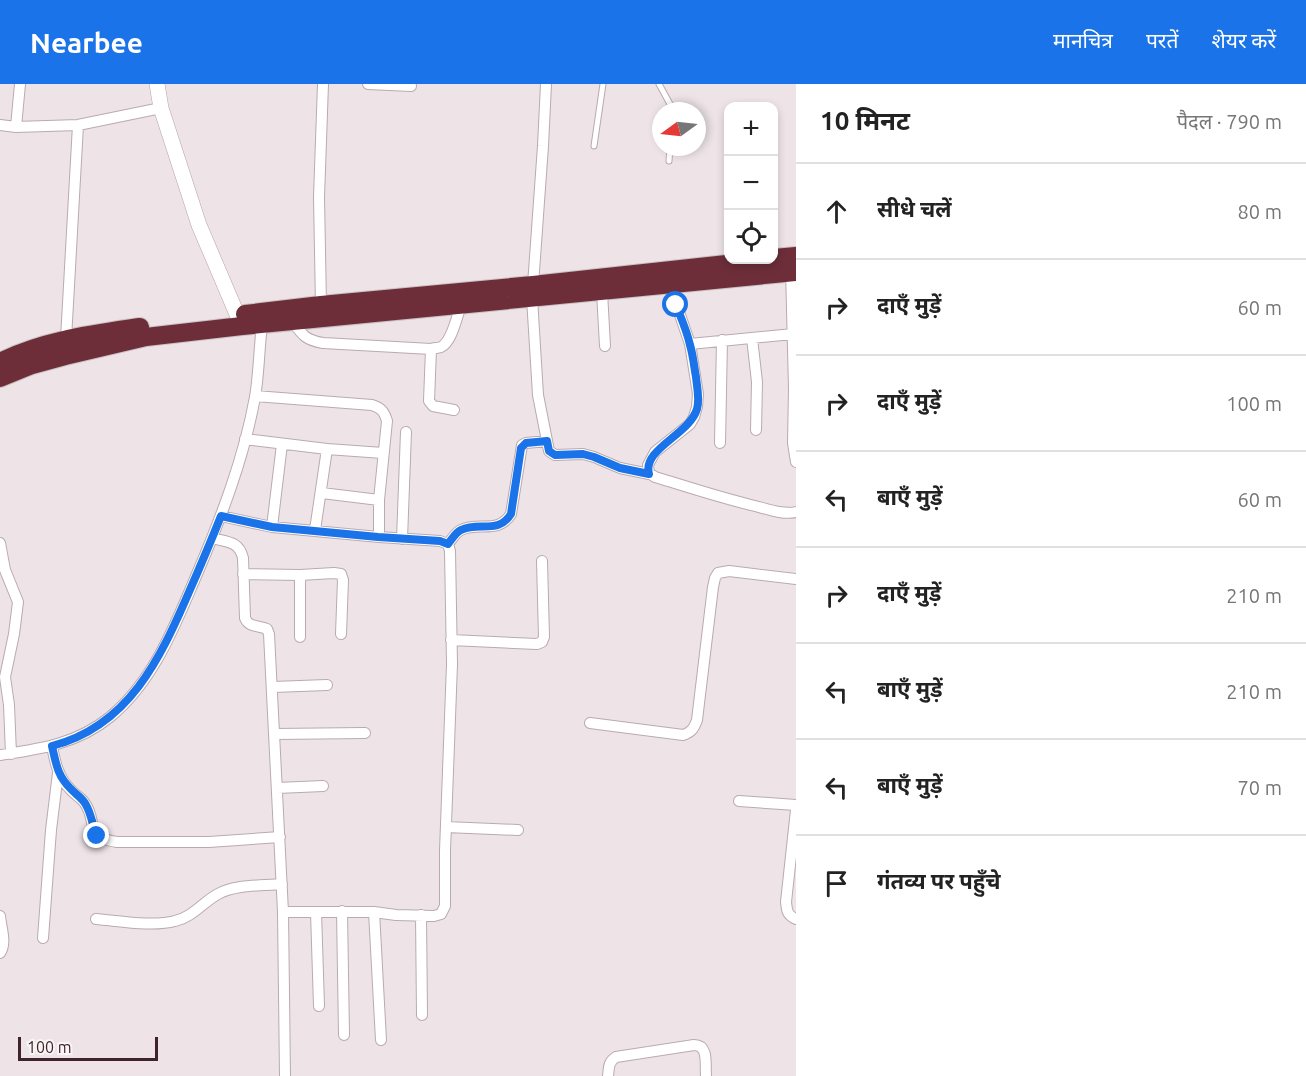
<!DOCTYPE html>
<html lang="hi">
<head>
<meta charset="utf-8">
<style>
  :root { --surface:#fff; --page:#f2f2f2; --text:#222; --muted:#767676; --line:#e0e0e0; --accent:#1a73e8 }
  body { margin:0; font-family:Ubuntu,"Noto Sans Devanagari",sans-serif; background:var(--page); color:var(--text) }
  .controls { position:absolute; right:18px; top:18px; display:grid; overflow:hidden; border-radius:12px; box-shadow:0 3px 9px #0003 }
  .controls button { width:54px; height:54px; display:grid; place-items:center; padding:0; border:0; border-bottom:2px solid var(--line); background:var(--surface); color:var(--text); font:30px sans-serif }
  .compass { position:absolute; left:652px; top:18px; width:54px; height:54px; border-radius:50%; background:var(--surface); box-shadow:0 3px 9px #0003; rotate:255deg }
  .scale { position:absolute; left:18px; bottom:15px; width:140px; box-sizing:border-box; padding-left:6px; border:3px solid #40232a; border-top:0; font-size:16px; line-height:21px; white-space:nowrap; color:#40232a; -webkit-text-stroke:4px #faf5f7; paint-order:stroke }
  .stop { position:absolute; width:18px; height:18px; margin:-14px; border:4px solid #1a73e8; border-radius:50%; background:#fff }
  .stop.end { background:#1a73e8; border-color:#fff; box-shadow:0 2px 6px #0008 }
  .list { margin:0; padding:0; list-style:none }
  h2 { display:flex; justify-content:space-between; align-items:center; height:78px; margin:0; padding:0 24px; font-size:26px }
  h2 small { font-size:20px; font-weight:400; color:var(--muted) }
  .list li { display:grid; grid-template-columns:39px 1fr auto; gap:18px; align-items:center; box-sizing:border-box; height:96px; padding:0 24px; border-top:2px solid var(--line) }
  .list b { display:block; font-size:22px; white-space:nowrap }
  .list em { font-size:20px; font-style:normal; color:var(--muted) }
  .icon { flex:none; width:33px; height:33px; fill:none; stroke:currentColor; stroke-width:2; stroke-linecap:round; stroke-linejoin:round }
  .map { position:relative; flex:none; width:796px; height:992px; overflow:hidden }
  header { display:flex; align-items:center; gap:36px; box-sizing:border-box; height:84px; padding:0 30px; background:var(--accent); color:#fff }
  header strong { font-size:28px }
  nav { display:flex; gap:33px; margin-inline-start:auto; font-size:21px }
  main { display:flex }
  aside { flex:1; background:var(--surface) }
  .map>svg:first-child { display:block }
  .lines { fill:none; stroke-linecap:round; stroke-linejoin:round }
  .lane-casing { stroke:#baaaaf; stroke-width:7 }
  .street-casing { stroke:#baaaaf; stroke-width:12 }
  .secondary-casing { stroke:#baa2aa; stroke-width:16 }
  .highway-casing { stroke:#cac1c3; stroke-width:20 }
  .lane { stroke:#fff; stroke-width:5 }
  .street { stroke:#fff; stroke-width:10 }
  .secondary { stroke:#fff; stroke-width:15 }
  .highway { stroke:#6d2e3a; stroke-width:18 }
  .route { stroke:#1a73e8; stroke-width:8 }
</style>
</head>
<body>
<header>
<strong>Nearbee</strong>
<nav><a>मानचित्र</a><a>परतें</a><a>शेयर करें</a></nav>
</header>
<main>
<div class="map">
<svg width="796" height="992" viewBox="0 0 796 992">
  <rect width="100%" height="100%" fill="#eee4e8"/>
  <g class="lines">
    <defs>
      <path id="lane" d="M659,0L670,20L671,27
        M594,62L603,0
        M669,77L670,63"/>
      <path id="street" d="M368,0L411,2
        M0,41L16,43L78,41L161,24
        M16,43L20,0
        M791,185L794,305L793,359L796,378
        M671,200L679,228L690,260L698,310L697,323L694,333L690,340L655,368L648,381L649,389L655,393C688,403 721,414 755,422C767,425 783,431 796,428
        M533,201L543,62L546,0
        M602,208L605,262
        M532,214L538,311L549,367L555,371L583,370L594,373L620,384L649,390
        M321,221L319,113L323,0
        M293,238C303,252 306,256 323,259L431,265C434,264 439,264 441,263C452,258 457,232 461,221
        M752,254L757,298L756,346
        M66,255L78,41
        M690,260L793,250
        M431,265L429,317L433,322L454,326
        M255,312L372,321C381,324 384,327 387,337L379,416V453
        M245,355L327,365L383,369
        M720,359L722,256
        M322,409L379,416
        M221,432L272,443L379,453L440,457L448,460L450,467L452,580L445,767V822L441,830L434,832L396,831L374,828H283
        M272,443L282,360
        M315,446L327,365
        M212,454C227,458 239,457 243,474L245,534C249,544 259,541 267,545L269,550L283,828L285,992
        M402,455L406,348
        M0,459L5,486L18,518L14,550L5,593L9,621L11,670
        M448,460C452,455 456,448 461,446C479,437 498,451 511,430L522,361L526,359L547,357
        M243,490L300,491L334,489L341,490L343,496L341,550
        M300,491V553
        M451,556L537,560L542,558L544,553L542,477
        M273,603L327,601
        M590,639L683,651C692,648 694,644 697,636L713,503L715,494L718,489L729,487L796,495
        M274,650L365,649
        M52,662C55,678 58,693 70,705C74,710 80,713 84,718C99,737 82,753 117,758H209L280,753
        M0,671C40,665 77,660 110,633C154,597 175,541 197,490C221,434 244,374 255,313C259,290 259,265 262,241
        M277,704L323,702
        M739,717L796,721
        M796,726L786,818C787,827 787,831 796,835
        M446,743L518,746
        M342,827L344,951
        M316,828L319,922
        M374,828L381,956
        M421,831L422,931
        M0,832C1,843 7,860 0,869
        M96,835C120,837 153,843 175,837C193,833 203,818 218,810C236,800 262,802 282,800
        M43,854L51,746L58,689
        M608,992C609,984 608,978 616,973L694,961C709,961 705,980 706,992"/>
      <path id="secondary" d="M157,0L161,24L199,141L242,242"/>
      <path id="highway" d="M774,174L796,172
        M245,230L321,221L533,201L763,176
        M0,278C44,256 93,250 140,243
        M0,294L32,281L65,272L146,253L242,242L796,188"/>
    </defs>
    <use href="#lane" class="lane-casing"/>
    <use href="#street" class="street-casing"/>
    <use href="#secondary" class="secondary-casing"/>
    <use href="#highway" class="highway-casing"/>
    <use href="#lane" class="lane"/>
    <use href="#street" class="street"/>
    <use href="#secondary" class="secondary"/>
    <use href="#highway" class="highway"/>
  </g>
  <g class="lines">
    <path class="route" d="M97,752C92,742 92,731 86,721C83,714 75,710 70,704C57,691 56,679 52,662C129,642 160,575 189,508C200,483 211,457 221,432L272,443L378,453L440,457L448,460C452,455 456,448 461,446C479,437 498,451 511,430L521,364L526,359L547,357L549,367L555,371L583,370L594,373L620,384L649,390C642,365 689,351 697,325C700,315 697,304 696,293C694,282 693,271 690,261C687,247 681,234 676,221"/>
  </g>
</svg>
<div class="controls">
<button>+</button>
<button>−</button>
<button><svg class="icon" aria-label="locate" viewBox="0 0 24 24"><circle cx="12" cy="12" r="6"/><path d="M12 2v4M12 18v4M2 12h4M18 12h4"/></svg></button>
</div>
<svg class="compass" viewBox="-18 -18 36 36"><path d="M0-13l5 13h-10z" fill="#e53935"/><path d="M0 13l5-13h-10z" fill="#767676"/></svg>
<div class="scale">100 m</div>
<div class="stop" style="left:676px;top:221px"></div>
<div class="stop end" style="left:97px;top:752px"></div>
</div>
<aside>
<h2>10 मिनट<small>पैदल · 790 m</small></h2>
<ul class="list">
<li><svg class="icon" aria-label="ahead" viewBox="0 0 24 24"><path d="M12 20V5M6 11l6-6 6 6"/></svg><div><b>सीधे चलें</b></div><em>80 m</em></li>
<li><svg class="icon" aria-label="right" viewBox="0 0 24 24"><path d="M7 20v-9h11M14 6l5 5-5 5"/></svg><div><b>दाएँ मुड़ें</b></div><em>60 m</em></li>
<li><svg class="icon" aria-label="right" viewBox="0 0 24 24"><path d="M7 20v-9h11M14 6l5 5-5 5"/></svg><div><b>दाएँ मुड़ें</b></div><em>100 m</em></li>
<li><svg class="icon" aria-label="left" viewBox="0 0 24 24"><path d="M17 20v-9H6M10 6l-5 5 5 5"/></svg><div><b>बाएँ मुड़ें</b></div><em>60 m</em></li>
<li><svg class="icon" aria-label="right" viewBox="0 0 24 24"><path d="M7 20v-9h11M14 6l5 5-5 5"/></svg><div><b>दाएँ मुड़ें</b></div><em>210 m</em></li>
<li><svg class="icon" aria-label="left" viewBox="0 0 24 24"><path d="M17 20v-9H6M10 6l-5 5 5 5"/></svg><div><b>बाएँ मुड़ें</b></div><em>210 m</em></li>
<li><svg class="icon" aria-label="left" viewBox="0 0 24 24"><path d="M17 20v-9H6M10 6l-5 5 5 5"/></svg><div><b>बाएँ मुड़ें</b></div><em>70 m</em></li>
<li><svg class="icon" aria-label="arrive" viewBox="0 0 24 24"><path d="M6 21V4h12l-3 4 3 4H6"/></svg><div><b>गंतव्य पर पहुँचे</b></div></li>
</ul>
</aside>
</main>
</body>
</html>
